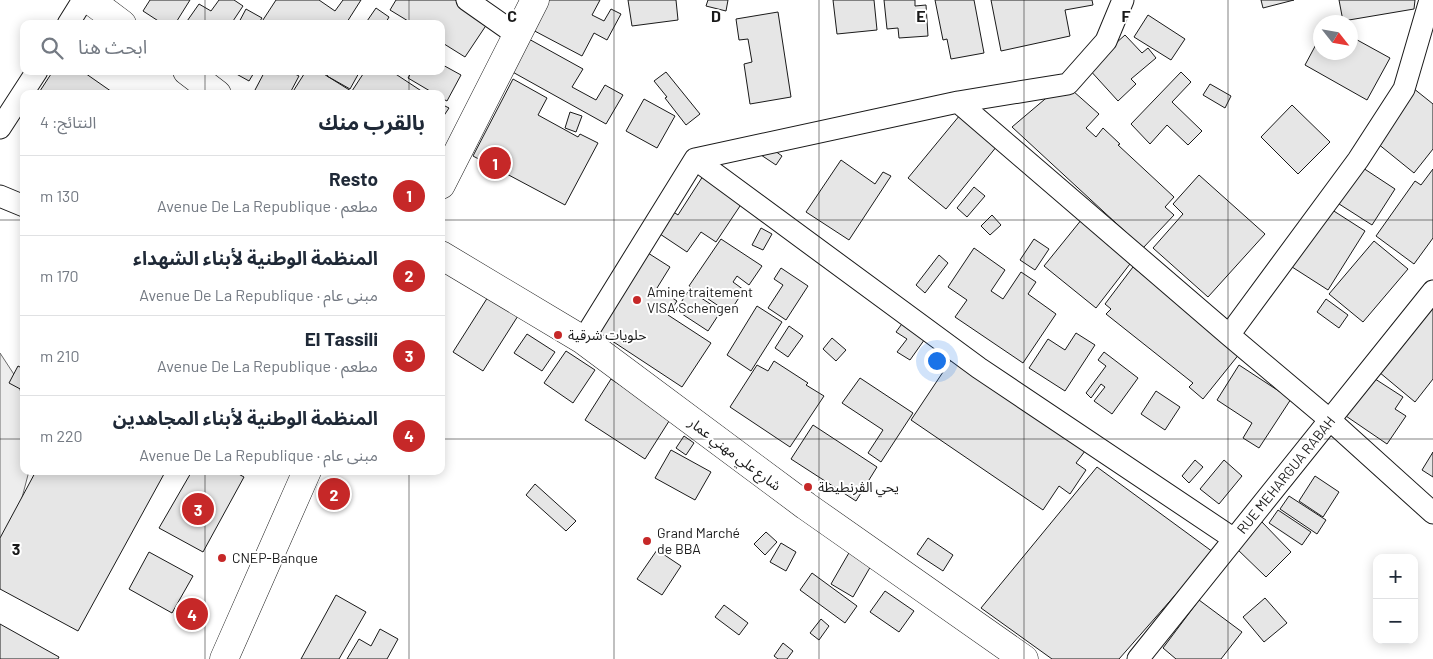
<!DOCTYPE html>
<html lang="ar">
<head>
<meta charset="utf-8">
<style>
  :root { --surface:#fff; --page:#f2f2f3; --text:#1f2937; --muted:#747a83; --line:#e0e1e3; --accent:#c62828 }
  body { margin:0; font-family:Barlow,"Noto Sans Arabic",sans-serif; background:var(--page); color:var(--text); direction:rtl }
  .controls { position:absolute; right:15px; bottom:15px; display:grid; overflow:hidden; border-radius:10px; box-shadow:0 2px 12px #0003 }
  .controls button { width:45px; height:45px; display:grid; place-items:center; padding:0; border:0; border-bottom:1px solid var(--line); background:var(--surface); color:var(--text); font:25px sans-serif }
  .compass { position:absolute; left:1313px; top:15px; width:45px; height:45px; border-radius:50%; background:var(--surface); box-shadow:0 2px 12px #0003; rotate:121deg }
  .you { position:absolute; left:936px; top:360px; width:18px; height:18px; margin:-12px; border:4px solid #fff; border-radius:50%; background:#1a73e8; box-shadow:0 0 0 8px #1a73e833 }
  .badge { display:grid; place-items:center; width:32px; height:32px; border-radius:50%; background:var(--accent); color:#fff; font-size:16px; font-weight:700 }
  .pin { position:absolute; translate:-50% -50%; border:2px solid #fff; box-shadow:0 1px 5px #0006 }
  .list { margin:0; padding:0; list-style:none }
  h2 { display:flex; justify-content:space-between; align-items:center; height:65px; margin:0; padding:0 20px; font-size:21px }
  h2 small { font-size:16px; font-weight:400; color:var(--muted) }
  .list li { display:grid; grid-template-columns:32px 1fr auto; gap:15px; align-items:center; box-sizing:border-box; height:80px; padding:0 20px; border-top:1px solid var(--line) }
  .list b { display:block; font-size:19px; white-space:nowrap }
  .list p { margin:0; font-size:16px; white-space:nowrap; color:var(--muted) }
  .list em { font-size:16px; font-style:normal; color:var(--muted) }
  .icon { flex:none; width:28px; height:28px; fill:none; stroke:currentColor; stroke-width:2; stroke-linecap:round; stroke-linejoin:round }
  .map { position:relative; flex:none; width:1433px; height:659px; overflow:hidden; direction:ltr }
  .search { position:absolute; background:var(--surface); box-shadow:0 2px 12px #0003; left:20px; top:20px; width:425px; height:55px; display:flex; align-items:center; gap:12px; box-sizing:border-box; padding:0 18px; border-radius:10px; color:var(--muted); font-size:19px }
  .panel { position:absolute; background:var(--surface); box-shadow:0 2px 12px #0003; left:20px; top:90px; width:425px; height:385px; border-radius:10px; direction:rtl }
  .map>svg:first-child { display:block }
  .built { fill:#ededed; stroke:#6a6a6a }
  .building { fill:#e6e6e6; stroke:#1a1a1a }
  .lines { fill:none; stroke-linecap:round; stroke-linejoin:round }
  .minor-casing { stroke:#1a1a1a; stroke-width:23 }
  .tertiary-casing { stroke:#1a1a1a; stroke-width:29 }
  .secondary-casing { stroke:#1a1a1a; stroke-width:29 }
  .minor { stroke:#fff; stroke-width:21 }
  .tertiary { stroke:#fff; stroke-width:28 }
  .secondary { stroke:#fff; stroke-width:28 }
  .grid { fill:none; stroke:#1a1a1a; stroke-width:1; stroke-opacity:0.55 }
  .poi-dot { fill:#c62828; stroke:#fff; stroke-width:2 }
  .labels { text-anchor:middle; stroke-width:4; stroke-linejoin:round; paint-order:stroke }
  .poi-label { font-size:14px; fill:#1a1a1a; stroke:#fff; text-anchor:start }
  .street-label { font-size:14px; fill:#1a1a1a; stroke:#fff }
  .grid-label { font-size:16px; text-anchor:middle; font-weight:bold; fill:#1a1a1a; stroke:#fff; stroke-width:4; stroke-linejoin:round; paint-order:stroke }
</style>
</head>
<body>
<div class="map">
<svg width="1433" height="659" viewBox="0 0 1433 659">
  <rect width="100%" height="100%" fill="#fff"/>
  <path class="built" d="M0,353L17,379L24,404V471H29L18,513L0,543Z"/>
  <path class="building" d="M150,0H190L175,24H163L143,11Z
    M219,0H234L243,6L231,24H185L199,4L211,11Z
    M276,0H319L335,11L343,0H361L347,22L350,24H262L261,23Z
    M396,0H455L489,21L465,57L441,42V24H413L390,10Z
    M544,0H600L592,15L604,21L611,9L621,14L607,40L594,33L582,56L529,28Z
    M628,0H676L678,20L632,26Z
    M708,0H728L726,11L706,6Z
    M833,0H874L877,30L837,34Z
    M884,0H915V6L926,5L928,36L899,38L898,28L887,29Z
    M935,0H974L984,53L951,59L947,39L943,40Z
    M991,0H1092L1093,5L1065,10L1070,36L1001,51Z
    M1261,0H1294L1263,8Z
    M1339,0H1415L1414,9L1343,21Z
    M376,8L389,17L385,24H365Z
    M246,9L262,18L258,24H238Z
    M778,12L791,97L750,104L744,64L752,62L748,39L739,40L736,19Z
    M1148,15L1185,39L1171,60L1134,37Z
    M1125,35L1142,53L1148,48L1156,58L1131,79L1136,84L1118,101L1088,68Z
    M1350,36L1390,58L1367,100L1305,65L1320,37V52H1350Z
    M527,38L583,69L572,87L596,100L605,85L623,95L606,124L509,70Z
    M441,64L461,75L447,101L441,98V94H435L408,78L412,71H441Z
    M53,71H82L115,94H38Z
    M231,71H255L249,81Z
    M265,71H289L299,76L290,93L291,94H262L255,90Z
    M306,71H319L351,91L349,94H294L292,93Z
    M330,71H360L350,89L327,76Z
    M365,71H391L426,94H356L352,91Z
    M666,72L700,114L686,125L665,98L667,97L654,81Z
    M1181,72L1191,82L1172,102L1202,131L1188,145L1167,125L1150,144L1131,124Z
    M513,79L547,98L538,115L578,137L580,134L598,143L565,205L473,156Z
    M1064,83L1099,114L1086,128L1096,137L1103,128L1120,144L1118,145L1174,197L1165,207L1174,215L1143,248L1012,127Z
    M1210,84L1231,96L1225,108L1203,95Z
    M1413,88L1433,104V149L1414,173L1372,139Z
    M644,99L675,116L657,148L626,131Z
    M441,104L449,108L441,120Z
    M1292,105L1330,142L1298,174L1261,137Z
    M570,112L582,116L576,132L565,128Z
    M960,115L997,146L946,209L908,178Z
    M764,143L782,156L776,165L758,153Z
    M841,160L875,184L883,172L891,176L849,240L806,212Z
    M1360,166L1395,189L1372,225L1336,202Z
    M1433,169V238L1414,264L1376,236L1415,181L1421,185Z
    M1199,175L1265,234L1208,297L1153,248L1183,214L1173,204Z
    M703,176L742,203L716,242L701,232L687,252L654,230L669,209L678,215Z
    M974,187L985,196L967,217L957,208Z
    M1326,206L1365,231L1328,290L1289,265Z
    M992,215L1001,225L990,235L981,226Z
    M1082,219L1133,260L1096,308L1044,266Z
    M761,228L772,234L763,250L752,245Z
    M721,239L762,266L749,285L737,276L733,282L744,290L729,313L689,286Z
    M1034,239L1049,249L1035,270L1020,260Z
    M1374,241L1408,269L1363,322L1329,294Z
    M974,248L1005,270L991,291L1003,299L1021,272L1036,282L1028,294L1056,314L1023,363L955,317L967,300L948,287Z
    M648,253L670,267L657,288L677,301L668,315L711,343L682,387L597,331Z
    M939,255L948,263L925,293L916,285Z
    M1133,267L1240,353L1203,399L1189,387L1193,383L1106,314L1111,309L1105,304Z
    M781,268L808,286L786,320L768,308L783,285L774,279Z
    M493,289L523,308L483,371L453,352Z
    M689,290L721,311L708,331L676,310Z
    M1326,299L1348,315L1339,328L1317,312Z
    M757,306L782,322L751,371L727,355Z
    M1433,306V379L1415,402L1379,372Z
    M904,321L927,336L910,360L897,352L907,339L896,332Z
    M789,326L803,336L788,357L775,348Z
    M1076,333L1095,345L1065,391L1029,368L1048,339L1065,350Z
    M527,334L555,352L542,371L514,353Z
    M832,338L846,350L836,361L823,349Z
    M566,351L595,370L573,403L544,383Z
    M1104,352L1138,378L1112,414L1094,401L1105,387L1101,384L1091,398L1086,393L1106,366L1098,360Z
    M951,360L1085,451L1076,463L1086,470L1070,494L1059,486L1043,510L911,420Z
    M774,361L808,383L806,385L824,396L790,447L730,407L757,365L768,371Z
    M1239,365L1291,399L1259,448L1243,438L1252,423L1217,400Z
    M18,366L24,369V391L9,383Z
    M1369,375L1403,397L1395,409L1406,416L1387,444L1343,414Z
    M860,378L913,413L881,462L868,453L883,430L842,403Z
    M611,379L671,418L645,459L585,420Z
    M1156,391L1180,407L1165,430L1141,414Z
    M813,425L877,467L856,501L791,459Z
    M684,436L694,443L686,455L676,448Z
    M671,450L711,472L695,500L655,478Z
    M1433,452V477L1422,470Z
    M1195,460L1203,467L1189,483L1182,476Z
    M1224,460L1242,476L1219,504L1200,489Z
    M1097,467L1213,552L1119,659H1052L981,608Z
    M36,471H159L164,474L78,631L0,589V538Z
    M192,471H233L244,477L203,552L159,528Z
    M1315,476L1339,492L1323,517L1299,501Z
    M535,484L576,521L566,531L526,495Z
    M1289,496L1326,520L1317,534L1280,509Z
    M1278,510L1311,532L1302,545L1269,523Z
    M1261,521L1291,552L1266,577L1235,547Z
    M766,532L777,542L765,555L754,544Z
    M928,538L953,555L943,571L917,554Z
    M781,543L796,552L786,571L770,562Z
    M657,550L681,566L662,595L637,579Z
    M850,551L872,564L853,597L831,584Z
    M149,552L193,576L172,613L129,589Z
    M812,573L857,606L845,623L800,590Z
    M885,591L914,611L899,632L870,612Z
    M336,595L366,612L339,659H301Z
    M1265,598L1287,623L1264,642L1243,617Z
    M1199,600L1242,632L1221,659H1176L1163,648Z
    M724,605L748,623L739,635L715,617Z
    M821,619L829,626L819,640L810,633Z
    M0,624L59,657L58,659H0Z
    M380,629L398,639L387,659H347L359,639L371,646Z
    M783,643L793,651L787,659H778L774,656Z"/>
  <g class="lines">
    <defs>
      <path id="minor" d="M467,0L517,35
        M68,24L83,0
        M958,102L1229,335L1330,420L1433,513
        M0,128L37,71
        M695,159L979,368L1234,539
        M0,196L24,206
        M1229,335L1358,160L1404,89L1430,0
        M583,340L695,159L958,102L1068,84L1106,41L1123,0
        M1138,659L1433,291"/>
      <path id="tertiary" d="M90,0L122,24
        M187,71L217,94
        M441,255L583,340L806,506L1024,659"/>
      <path id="secondary" d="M441,185L535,0
        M224,659L307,471"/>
    </defs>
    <use href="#minor" class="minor-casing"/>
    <use href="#tertiary" class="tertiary-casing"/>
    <use href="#secondary" class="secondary-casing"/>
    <use href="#minor" class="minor"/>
    <use href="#tertiary" class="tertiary"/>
    <use href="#secondary" class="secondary"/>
  </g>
  <path class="grid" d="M205,0V24M409,0V24M614,0V659M819,0V659M1024,0V659M1228,0V659M205,71V94M409,71V94M0,220H24M441,220H1433M0,439H24M441,439H1433M205,471V659M409,471V659"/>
  <g class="poi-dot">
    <circle cx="637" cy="300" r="5"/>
    <circle cx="558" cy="335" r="5"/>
    <circle cx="808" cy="487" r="5"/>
    <circle cx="647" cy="541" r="5"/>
    <circle cx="222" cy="558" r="5"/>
  </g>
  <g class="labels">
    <g class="poi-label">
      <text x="647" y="297">Amine traitement<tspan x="647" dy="16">VISA Schengen</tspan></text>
      <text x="568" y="340">حلويات شرقية</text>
      <text x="818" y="492">يحي الڤرنطيطة</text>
      <text x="657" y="538">Grand Marché<tspan x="657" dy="16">de BBA</tspan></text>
      <text x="232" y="563">CNEP-Banque</text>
    </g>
    <g class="street-label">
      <text transform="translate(735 454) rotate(37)" y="5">شارع علي مهني عمار</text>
      <text transform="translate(1286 475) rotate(-51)" y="5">RUE MEHARGUA RABAH</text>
    </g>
  </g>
  <g class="grid-label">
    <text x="512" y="22">C</text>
    <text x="716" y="22">D</text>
    <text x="921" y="22">E</text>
    <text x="1126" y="22">F</text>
    <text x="16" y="555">3</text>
  </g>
</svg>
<div class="controls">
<button>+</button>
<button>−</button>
</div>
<svg class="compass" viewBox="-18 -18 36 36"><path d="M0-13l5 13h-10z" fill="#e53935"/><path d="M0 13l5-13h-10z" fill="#747a83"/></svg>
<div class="you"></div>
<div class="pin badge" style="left:495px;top:163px">1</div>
<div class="pin badge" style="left:334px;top:494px">2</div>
<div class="pin badge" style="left:198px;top:509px">3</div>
<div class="pin badge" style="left:192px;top:614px">4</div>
<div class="search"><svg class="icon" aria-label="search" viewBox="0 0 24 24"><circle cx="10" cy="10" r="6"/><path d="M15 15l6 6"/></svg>ابحث هنا</div>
<section class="panel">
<h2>بالقرب منك<small>النتائج: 4</small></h2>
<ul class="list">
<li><span class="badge">1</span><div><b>Resto</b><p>مطعم · Avenue De La Republique</p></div><em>130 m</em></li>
<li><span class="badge">2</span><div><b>المنظمة الوطنية لأبناء الشهداء</b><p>مبنى عام · Avenue De La Republique</p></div><em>170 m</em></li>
<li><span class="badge">3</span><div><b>El Tassili</b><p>مطعم · Avenue De La Republique</p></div><em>210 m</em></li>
<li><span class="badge">4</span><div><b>المنظمة الوطنية لأبناء المجاهدين</b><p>مبنى عام · Avenue De La Republique</p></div><em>220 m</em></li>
</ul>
</section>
</div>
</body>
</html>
